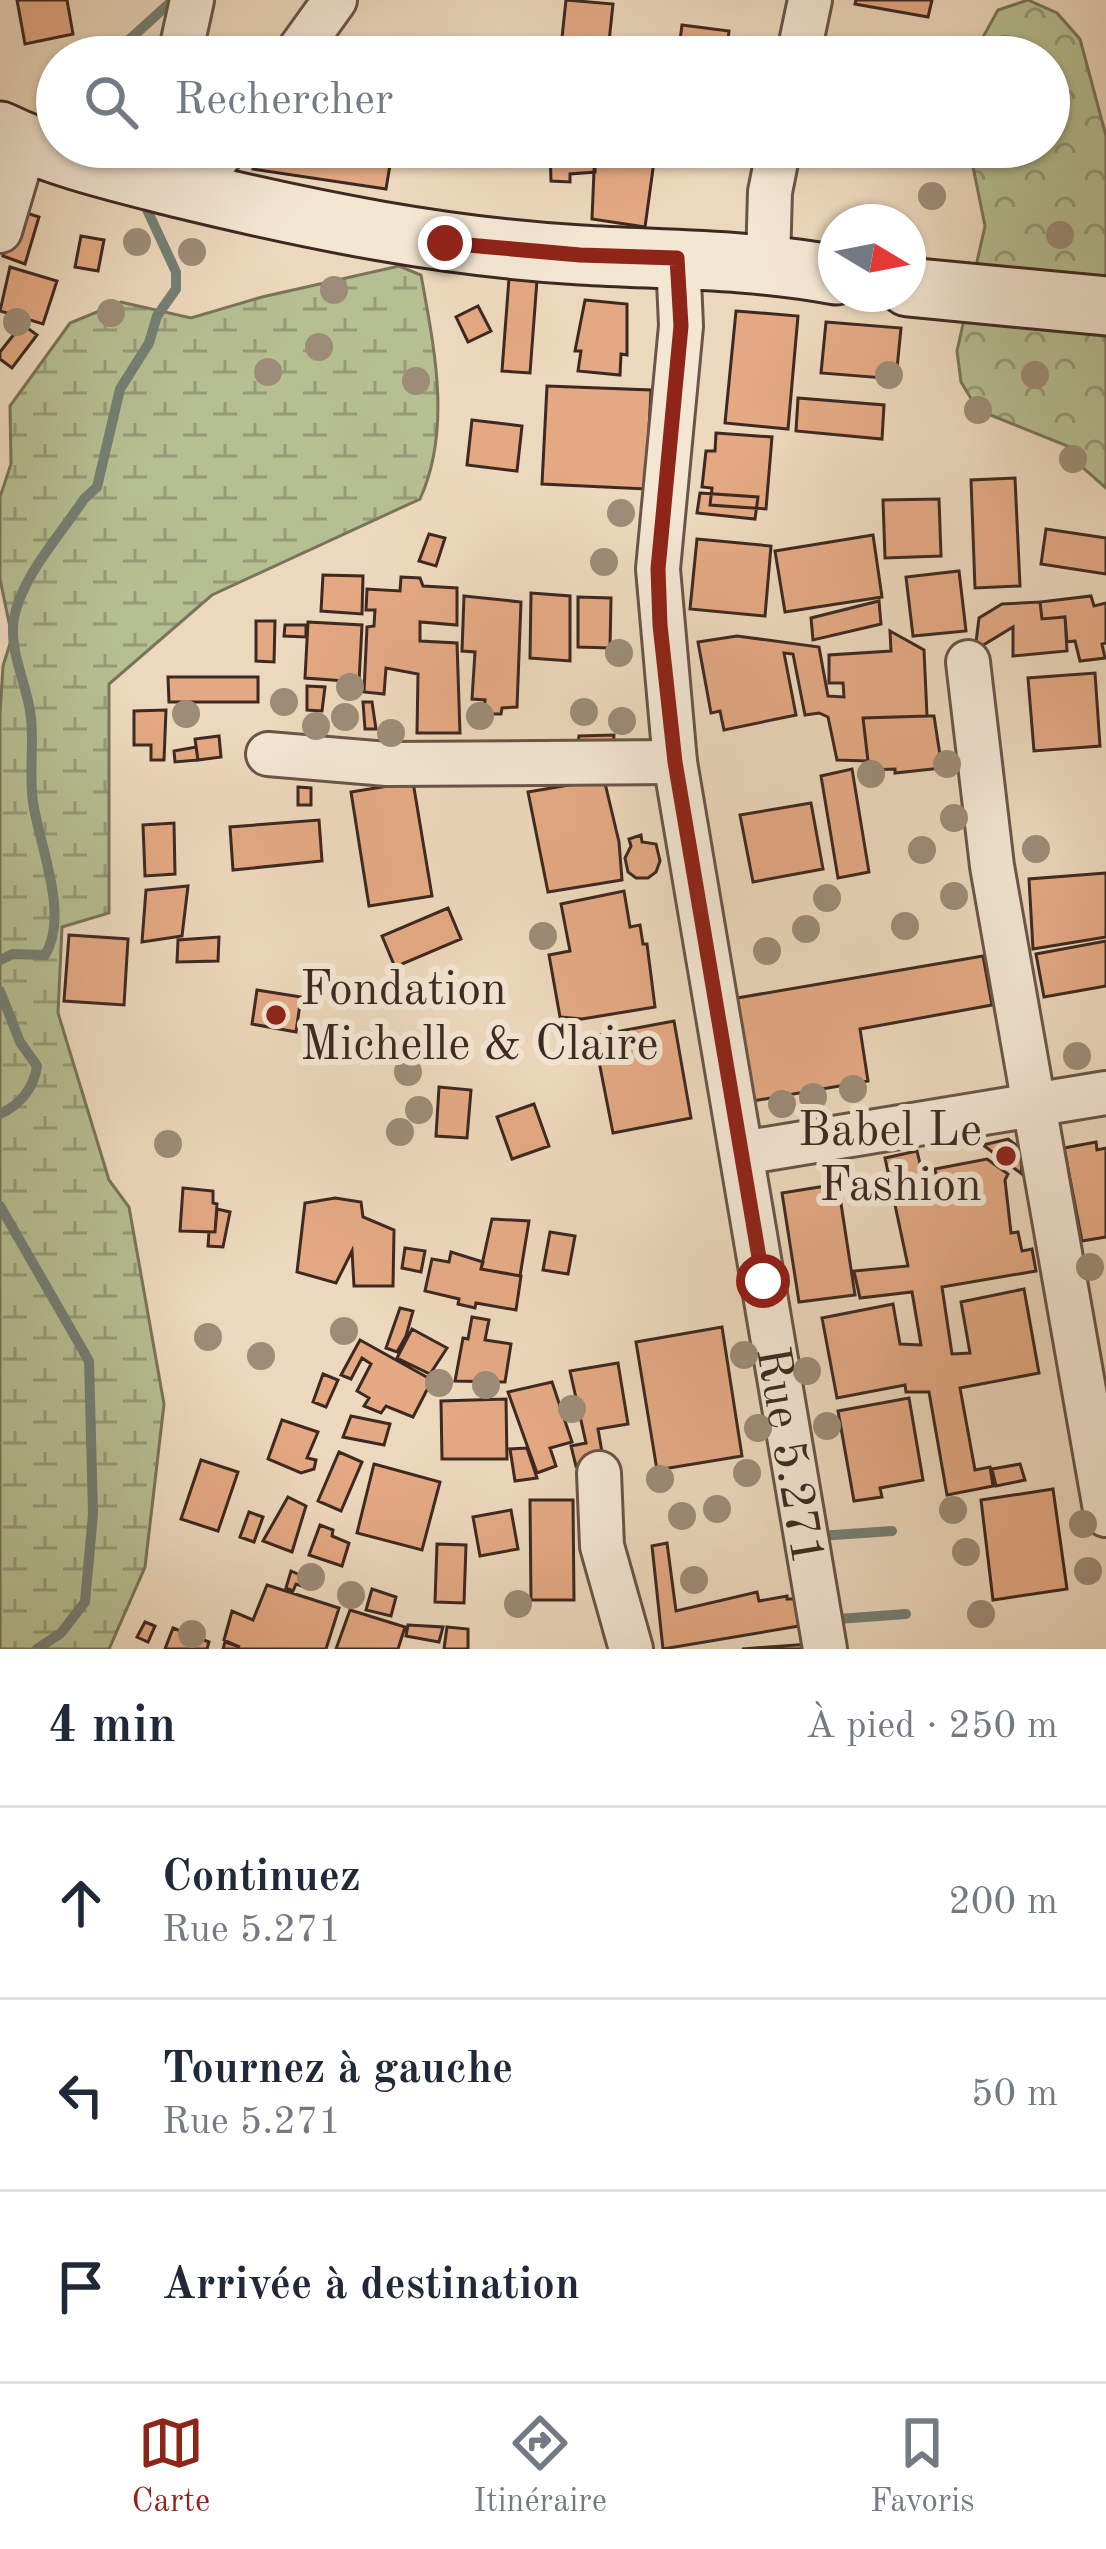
<!DOCTYPE html>
<html lang="fr">
<head>
<meta charset="utf-8">
<style>
  :root { --surface:#fff; --page:#f6f6f7; --text:#1f2937; --muted:#747a83; --line:#e0e1e3; --accent:#8f2418 }
  body { margin:0; font-family:"Old Standard TT",serif; background:var(--page); color:var(--text) }
  .compass { position:absolute; left:818px; top:204px; width:108px; height:108px; border-radius:50%; background:var(--surface); box-shadow:0 3px 9px #0004; rotate:100deg }
  .stop { position:absolute; width:36px; height:36px; margin:-27px; border:9px solid #8f2418; border-radius:50%; background:#fff }
  .stop.end { background:#8f2418; border-color:#fff; box-shadow:0 3px 12px #0008 }
  .list { margin:0; padding:0; list-style:none }
  h2 { display:flex; justify-content:space-between; align-items:center; height:156px; margin:0; padding:0 48px; font-size:51px }
  h2 small { font-size:39px; font-weight:400; color:var(--muted) }
  .list li { display:grid; grid-template-columns:78px 1fr auto; gap:36px; align-items:center; box-sizing:border-box; height:192px; padding:0 48px; border-top:3px solid var(--line) }
  .list b { display:block; font-size:45px; white-space:nowrap }
  .list p { margin:0; font-size:39px; white-space:nowrap; color:var(--muted) }
  .list em { font-size:39px; font-style:normal; color:var(--muted) }
  .icon { flex:none; width:66px; height:66px; fill:none; stroke:currentColor; stroke-width:2; stroke-linecap:round; stroke-linejoin:round }
  .map { position:relative; flex:none; width:1106px; height:1649px; overflow:hidden }
  .search { position:absolute; background:var(--surface); box-shadow:0 3px 9px #0004; left:36px; right:36px; top:36px; height:132px; display:flex; align-items:center; gap:30px; box-sizing:border-box; padding:0 42px; border-radius:66px; color:var(--muted); font-size:45px }
  .sheet { height:732px; background:var(--surface) }
  nav { display:flex; justify-content:space-around; align-items:center; box-sizing:border-box; height:168px; border-top:3px solid var(--line); background:var(--surface); font-size:33px; color:var(--muted) }
  nav a { display:grid; justify-items:center; gap:6px }
  nav .on { color:var(--accent) }
  .map>svg:first-child { display:block }
  .forest { fill:url(#forest-crowns); stroke:#7a745a; stroke-width:3 }
  .wetland { fill:url(#wetland-marsh); stroke:#7a745a; stroke-width:3 }
  .lines { fill:none; stroke-linecap:round; stroke-linejoin:round }
  .stream { stroke:#758075; stroke-width:10 }
  .building { fill:#e4a983; stroke:#3e2922; stroke-width:3 }
  .street-casing { stroke:#6a5548; stroke-width:48 }
  .secondary-casing { stroke:#3e2922; stroke-width:63 }
  .street { stroke:#f3e6d3; stroke-width:42 }
  .secondary { stroke:#f3e6d3; stroke-width:57 }
  .tree { fill:#9d8c77 }
  .route { stroke:#8f2418; stroke-width:15 }
  .poi-dot { fill:#8f2418; stroke:#f3e6d3; stroke-width:4.5 }
  .labels { text-anchor:middle; stroke-width:12; stroke-linejoin:round; paint-order:stroke }
  .poi-label { font-size:48px; fill:#3e2922; stroke:#f3e6d3; text-anchor:start }
  .street-label { font-size:48px; fill:#3e2922; stroke:#f3e6d3 }
</style>
</head>
<body>
<div class="map">
<svg width="1106" height="1649" viewBox="0 0 1106 1649">
  <defs>
    <pattern id="forest-crowns" width="20" height="18" patternUnits="userSpaceOnUse" patternTransform="scale(3)"><rect width="20" height="18" fill="#b6bf92"/><path d="M2 6a3 3 0 1 1 6 0M12 15a3 3 0 1 1 6 0" fill="none" stroke="#959b77"/></pattern>
    <pattern id="wetland-marsh" width="20" height="14" patternUnits="userSpaceOnUse" patternTransform="scale(3)"><rect width="20" height="14" fill="#b6bf92"/><path d="M1 5h8M5 5V1M11 12h8M15 12V8" fill="none" stroke="#959b77"/></pattern>
  </defs>
  <rect width="100%" height="100%" fill="#ecd8bc"/>
  <filter id="stains"><feTurbulence type="fractalNoise" baseFrequency=".00167" numOctaves="4"/><feColorMatrix values="0 0 0 0 .2 0 0 0 0 .09 0 0 0 0 .02 0 0 0 .5 -.17"/></filter>
  <radialGradient id="worn" r=".72"><stop offset=".6" stop-color="#630" stop-opacity="0"/><stop offset="1" stop-color="#630" stop-opacity=".3"/></radialGradient>
  <path class="forest" d="M1028,0L1057,13L1080,39L1106,136V488L1073,459L1070,447L978,410L961,382L957,351L985,226L969,147H1049V57H978L983,37L998,10Z"/>
  <path class="wetland" d="M399,266L421,275C434,347 452,429 420,499L212,595L109,684V913L62,927L58,1013L109,1180L129,1207L164,1404L145,1567L109,1649H0V714L3,666L12,637L0,579V497L11,464L10,406L70,323L121,302L191,318L262,297Z"/>
  <g class="lines">
    <path class="stream" d="M99,57L130,39L173,0
      M0,960L13,954L45,955C70,915 39,845 33,802C29,774 34,746 31,718C28,685 8,652 14,618C22,576 61,534 84,499L97,487L120,389L149,343L157,316L176,289V272L142,199
      M0,991L20,1042L37,1066C34,1088 20,1105 0,1114
      M0,1206L89,1361L93,1514L85,1602L61,1633L37,1649
      M819,1536L892,1531
      M838,1619L906,1614"/>
  </g>
  <path class="building" d="M17,0H67L73,34L25,44Z
    M566,0L613,4L608,51L561,47Z
    M856,0H932L928,17L855,4Z
    M682,25L729,31L726,57H678Z
    M257,147H393L386,189L253,169Z
    M550,147H595V172L570,174V182L551,181Z
    M595,147H656L645,227L592,219Z
    M17,210L39,217L25,264L3,256Z
    M81,236L104,240L98,271L75,267Z
    M510,265L538,267L530,373L502,371Z
    M10,267L57,281L43,324L0,311Z
    M585,300L627,304V355L621,354L620,375L578,371L581,351H575Z
    M478,306L491,331L468,342L456,317Z
    M736,311L798,316L788,429L725,423Z
    M826,322L901,328L896,379L821,373Z
    M22,324L37,335L12,368L0,359V352Z
    M547,386L651,390L646,489L542,484Z
    M798,398L884,405L882,439L796,431Z
    M472,420L522,426L517,471L467,465Z
    M716,433L772,437L766,509L710,505L712,488L702,487L706,451H715Z
    M1015,478L1020,586L975,588L971,480Z
    M700,493L758,497L755,519L697,513Z
    M939,499L941,556L885,558L883,500Z
    M1046,529L1106,538V574L1041,564Z
    M429,534L445,538L436,566L419,561Z
    M873,535L882,597L785,612L775,551Z
    M697,539L771,546L765,616L690,609Z
    M959,571L966,631L913,636L906,577Z
    M323,575L363,576L362,614L321,611Z
    M401,577L420,578L423,586L457,588V625L420,622V641L457,643L460,733H417L418,674L386,668L384,694L364,692L367,627L374,626L375,610H366L367,589L400,591Z
    M531,593L570,596V661L530,658Z
    M464,596L521,602L517,707L502,708L501,714H484L485,700L472,699L475,652L462,651Z
    M1091,596L1094,606L1106,603V643L1102,644L1105,658L1080,661L1075,641L1067,642L1065,617L1042,619L1040,602Z
    M578,597L611,598L610,648L578,647Z
    M879,601L881,624L813,640L811,618Z
    M1040,602L1042,619L1065,617L1067,651L1013,656V627L975,650L979,618L1002,604Z
    M256,621H275L274,662L256,661Z
    M308,622L362,625L359,682L305,678Z
    M285,625H306V637L284,636Z
    M890,631L924,650L927,716L863,718L868,761L837,760L828,717L819,713L805,715L793,654L784,653L796,715L724,730L720,711L711,713L698,642L737,636L819,647L828,696L844,697L843,683H829V655L891,651Z
    M1095,673L1100,746L1034,751L1028,678Z
    M168,677H258V702H169Z
    M307,686L325,687L322,711L307,710Z
    M363,702H372L376,729H365Z
    M166,710L164,760H151V745H134V711Z
    M927,716H934L942,768L895,773V769L869,770L863,718Z
    M614,735L613,748H577L579,736Z
    M219,736L221,757L198,760L195,739Z
    M196,747L198,760L175,762L174,751Z
    M852,769L869,872L838,878L821,776Z
    M604,779L619,842L622,880L548,892L528,792Z
    M413,782L432,896L369,906L351,792Z
    M298,787L311,788V805H298Z
    M811,803L823,869L753,882L740,815Z
    M319,820L322,861L233,870L230,827Z
    M174,823L175,874L145,876L143,825Z
    M641,835L642,842L656,844L660,861L656,872L648,878H636L628,872L625,858L631,846L629,839Z
    M1106,873V937L1033,949L1029,879Z
    M188,886L182,936L142,942L146,890Z
    M624,891L630,927L640,925L643,944H647L655,1007L582,1019L560,1017L549,955L570,951L561,904Z
    M448,908L461,939L395,967L382,936Z
    M69,935L128,939L124,1005L64,1001Z
    M219,937L218,961L177,962L178,940Z
    M1106,941V986L1044,997L1036,954Z
    M983,956L992,1005L860,1029L868,1081L753,1101L737,998Z
    M257,990L301,997L296,1032L252,1024Z
    M674,1021L691,1118L613,1133L594,1036Z
    M439,1087L471,1090L467,1138L436,1136Z
    M534,1104L549,1146L512,1159L497,1117Z
    M1008,1139L1020,1148L1022,1174L983,1145Z
    M1096,1142L1097,1150L1106,1148V1237L1082,1241L1064,1148Z
    M917,1151L923,1176L930,1174L932,1183H938L935,1169L987,1159L1008,1174L1005,1180L1011,1233L1018,1232L1022,1251L1032,1249L1036,1271L942,1287L952,1354L970,1353L961,1302L1024,1289L1039,1373L960,1388L975,1470L990,1467L993,1486L947,1495L929,1392H906L905,1385L837,1398L822,1318L893,1304L900,1344L921,1345L912,1292L860,1298L854,1271L908,1266L885,1158Z
    M838,1184L855,1295L799,1302L782,1193Z
    M183,1188L213,1191V1203L217,1204L215,1232L180,1231Z
    M335,1198L361,1202L363,1217L394,1230L393,1286H354L352,1251L336,1283L297,1272L305,1203Z
    M217,1209L230,1212L223,1247L208,1246L209,1232H215Z
    M492,1219L529,1221L520,1276L481,1269Z
    M550,1232L575,1236L568,1274L543,1270Z
    M405,1248L425,1251L421,1272L402,1268Z
    M451,1252L483,1262L481,1269L521,1276L516,1310L476,1303L475,1308L458,1304L459,1299L425,1291L432,1259L449,1262Z
    M400,1308L413,1311L406,1336L397,1352L386,1348Z
    M472,1317L489,1320L485,1340L511,1344L505,1382L455,1381L463,1338L468,1339Z
    M722,1327L742,1456L657,1470L636,1342Z
    M412,1329L447,1348L430,1374L397,1358Z
    M360,1340L432,1380L413,1417L386,1406L381,1413L364,1406L369,1398L357,1391L371,1364L362,1358L351,1379L341,1375Z
    M618,1363L628,1424L598,1429L603,1458L576,1466L571,1446L586,1443L570,1371Z
    M323,1374L338,1380L326,1407L313,1402Z
    M552,1382L572,1442L550,1448L556,1466L537,1473L508,1392Z
    M909,1398L923,1480L880,1488L882,1497L854,1501L838,1411Z
    M506,1399L507,1459H442L441,1401Z
    M351,1416L390,1424L384,1445L343,1437Z
    M282,1420L318,1432L307,1458L316,1460L314,1469L301,1473L268,1459Z
    M527,1448L537,1478L515,1481L510,1449Z
    M339,1452L362,1462L341,1511L318,1501Z
    M201,1460L238,1472L218,1531L181,1519Z
    M374,1464L440,1482L422,1550L357,1533Z
    M1020,1464L1025,1480L996,1486L992,1469Z
    M1053,1489L1067,1589L993,1600L981,1500Z
    M288,1497L306,1506L292,1552L263,1541Z
    M530,1500H573L574,1600H531Z
    M511,1510L518,1549L480,1556L473,1517Z
    M249,1512L263,1517L254,1542L240,1537Z
    M320,1525L333,1530L332,1536L349,1543L342,1566L309,1555Z
    M667,1543L676,1611L757,1592L759,1601L787,1596V1599H795L799,1626L663,1649L652,1546Z
    M437,1544L466,1545L464,1603L435,1602Z
    M291,1571L311,1580L308,1588L296,1584L293,1591L286,1588Z
    M267,1585L339,1608L326,1649H223L225,1642L240,1647L224,1640L232,1611L253,1620Z
    M372,1589L396,1597L391,1616L366,1610Z
    M350,1610L405,1627L398,1649H336Z
    M145,1622L155,1626L148,1642L137,1637Z
    M408,1625L443,1627L439,1642L406,1636Z
    M447,1627L468,1629V1649H444Z
    M173,1628L209,1642L207,1649H165Z
    M809,1644V1649H742Z"/>
  <g class="lines">
    <defs>
      <g id="street">
        <path d="M184,57L183,41L192,0"/>
        <path d="M294,57L335,0"/>
        <path d="M798,57L810,0"/>
        <path d="M193,191L226,147"/>
        <path d="M0,231L26,143"/>
        <path id="s1" d="M678,258L681,326L658,569L675,762L825,1649"/>
        <path d="M768,262L770,192L779,147"/>
        <path d="M968,662L992,866L1106,1515"/>
        <path d="M268,754L387,764L675,762"/>
        <path d="M742,1153L1106,1093"/>
        <path d="M599,1473L602,1546L631,1649"/>
      </g>
      <path id="secondary" d="M0,131C58,159 121,173 183,189C315,221 445,247 581,255C667,260 751,259 836,275
        M908,287L1106,306"/>
    </defs>
    <use href="#street" class="street-casing"/>
    <use href="#secondary" class="secondary-casing"/>
    <use href="#street" class="street"/>
    <use href="#secondary" class="secondary"/>
  </g>
  <g class="tree">
    <circle cx="932" cy="196" r="14"/>
    <circle cx="1060" cy="235" r="14"/>
    <circle cx="137" cy="242" r="14"/>
    <circle cx="192" cy="252" r="14"/>
    <circle cx="334" cy="290" r="14"/>
    <circle cx="111" cy="313" r="14"/>
    <circle cx="17" cy="322" r="14"/>
    <circle cx="319" cy="347" r="14"/>
    <circle cx="268" cy="372" r="14"/>
    <circle cx="889" cy="375" r="14"/>
    <circle cx="1035" cy="375" r="14"/>
    <circle cx="416" cy="381" r="14"/>
    <circle cx="978" cy="410" r="14"/>
    <circle cx="1073" cy="459" r="14"/>
    <circle cx="621" cy="513" r="14"/>
    <circle cx="604" cy="562" r="14"/>
    <circle cx="619" cy="653" r="14"/>
    <circle cx="350" cy="687" r="14"/>
    <circle cx="284" cy="702" r="14"/>
    <circle cx="584" cy="712" r="14"/>
    <circle cx="186" cy="714" r="14"/>
    <circle cx="480" cy="716" r="14"/>
    <circle cx="345" cy="717" r="14"/>
    <circle cx="622" cy="721" r="14"/>
    <circle cx="316" cy="726" r="14"/>
    <circle cx="391" cy="733" r="14"/>
    <circle cx="947" cy="764" r="14"/>
    <circle cx="871" cy="774" r="14"/>
    <circle cx="954" cy="818" r="14"/>
    <circle cx="1036" cy="849" r="14"/>
    <circle cx="922" cy="850" r="14"/>
    <circle cx="954" cy="896" r="14"/>
    <circle cx="827" cy="898" r="14"/>
    <circle cx="905" cy="926" r="14"/>
    <circle cx="806" cy="929" r="14"/>
    <circle cx="543" cy="936" r="14"/>
    <circle cx="767" cy="951" r="14"/>
    <circle cx="1077" cy="1056" r="14"/>
    <circle cx="408" cy="1072" r="14"/>
    <circle cx="853" cy="1089" r="14"/>
    <circle cx="813" cy="1097" r="14"/>
    <circle cx="782" cy="1104" r="14"/>
    <circle cx="419" cy="1110" r="14"/>
    <circle cx="400" cy="1132" r="14"/>
    <circle cx="168" cy="1144" r="14"/>
    <circle cx="1090" cy="1267" r="14"/>
    <circle cx="344" cy="1331" r="14"/>
    <circle cx="208" cy="1337" r="14"/>
    <circle cx="744" cy="1355" r="14"/>
    <circle cx="261" cy="1356" r="14"/>
    <circle cx="807" cy="1371" r="14"/>
    <circle cx="439" cy="1383" r="14"/>
    <circle cx="486" cy="1385" r="14"/>
    <circle cx="572" cy="1409" r="14"/>
    <circle cx="827" cy="1426" r="14"/>
    <circle cx="758" cy="1428" r="14"/>
    <circle cx="747" cy="1473" r="14"/>
    <circle cx="660" cy="1479" r="14"/>
    <circle cx="717" cy="1509" r="14"/>
    <circle cx="953" cy="1510" r="14"/>
    <circle cx="682" cy="1516" r="14"/>
    <circle cx="1083" cy="1524" r="14"/>
    <circle cx="966" cy="1552" r="14"/>
    <circle cx="1088" cy="1571" r="14"/>
    <circle cx="311" cy="1577" r="14"/>
    <circle cx="694" cy="1580" r="14"/>
    <circle cx="351" cy="1595" r="14"/>
    <circle cx="518" cy="1604" r="14"/>
    <circle cx="981" cy="1614" r="14"/>
    <circle cx="192" cy="1634" r="14"/>
  </g>
  <g class="lines">
    <path class="route" d="M445,243L580,255L677,258L681,326L658,569L660,625L675,762L763,1281"/>
  </g>
  <g class="poi-dot">
    <circle cx="276" cy="1015" r="12"/>
    <circle cx="1006" cy="1156" r="12"/>
  </g>
  <g class="labels">
    <g class="poi-label">
      <text x="300" y="1004">Fondation<tspan x="300" dy="55">Michelle &amp; Claire</tspan></text>
      <text x="982" y="1145" text-anchor="end">Babel Le<tspan x="982" dy="55">Fashion</tspan></text>
    </g>
    <g class="street-label">
      <text dy="17" stroke="none"><textPath href="#s1" startOffset="1209">Rue 5.271</textPath></text>
    </g>
  </g>
  <rect width="100%" height="100%" filter="url(#stains)"/>
  <rect width="100%" height="100%" fill="url(#worn)"/>
</svg>
<svg class="compass" viewBox="-18 -18 36 36"><path d="M0-13l5 13h-10z" fill="#e53935"/><path d="M0 13l5-13h-10z" fill="#747a83"/></svg>
<div class="stop" style="left:763px;top:1281px"></div>
<div class="stop end" style="left:445px;top:243px"></div>
<div class="search"><svg class="icon" aria-label="search" viewBox="0 0 24 24"><circle cx="10" cy="10" r="6"/><path d="M15 15l6 6"/></svg>Rechercher</div>
</div>
<section class="sheet">
<h2>4 min<small>À pied · 250 m</small></h2>
<ul class="list">
<li><svg class="icon" aria-label="ahead" viewBox="0 0 24 24"><path d="M12 20V5M6 11l6-6 6 6"/></svg><div><b>Continuez</b><p>Rue 5.271</p></div><em>200 m</em></li>
<li><svg class="icon" aria-label="left" viewBox="0 0 24 24"><path d="M17 20v-9H6M10 6l-5 5 5 5"/></svg><div><b>Tournez à gauche</b><p>Rue 5.271</p></div><em>50 m</em></li>
<li><svg class="icon" aria-label="arrive" viewBox="0 0 24 24"><path d="M6 21V4h12l-3 4 3 4H6"/></svg><div><b>Arrivée à destination</b></div></li>
</ul>
</section>
<nav>
<a class="on"><svg class="icon" aria-label="map" viewBox="0 0 24 24"><path d="M3 6l6-2 6 2 6-2v14l-6 2-6-2-6 2zM9 4v14M15 6v14"/></svg>Carte</a>
<a><svg class="icon" aria-label="directions" viewBox="0 0 24 24"><path d="M12 3l9 9-9 9-9-9zM9 14v-3h6M13 9l2 2-2 2"/></svg>Itinéraire</a>
<a><svg class="icon" aria-label="saved" viewBox="0 0 24 24"><path d="M7 4h10v16l-5-4-5 4z"/></svg>Favoris</a>
</nav>
</body>
</html>
